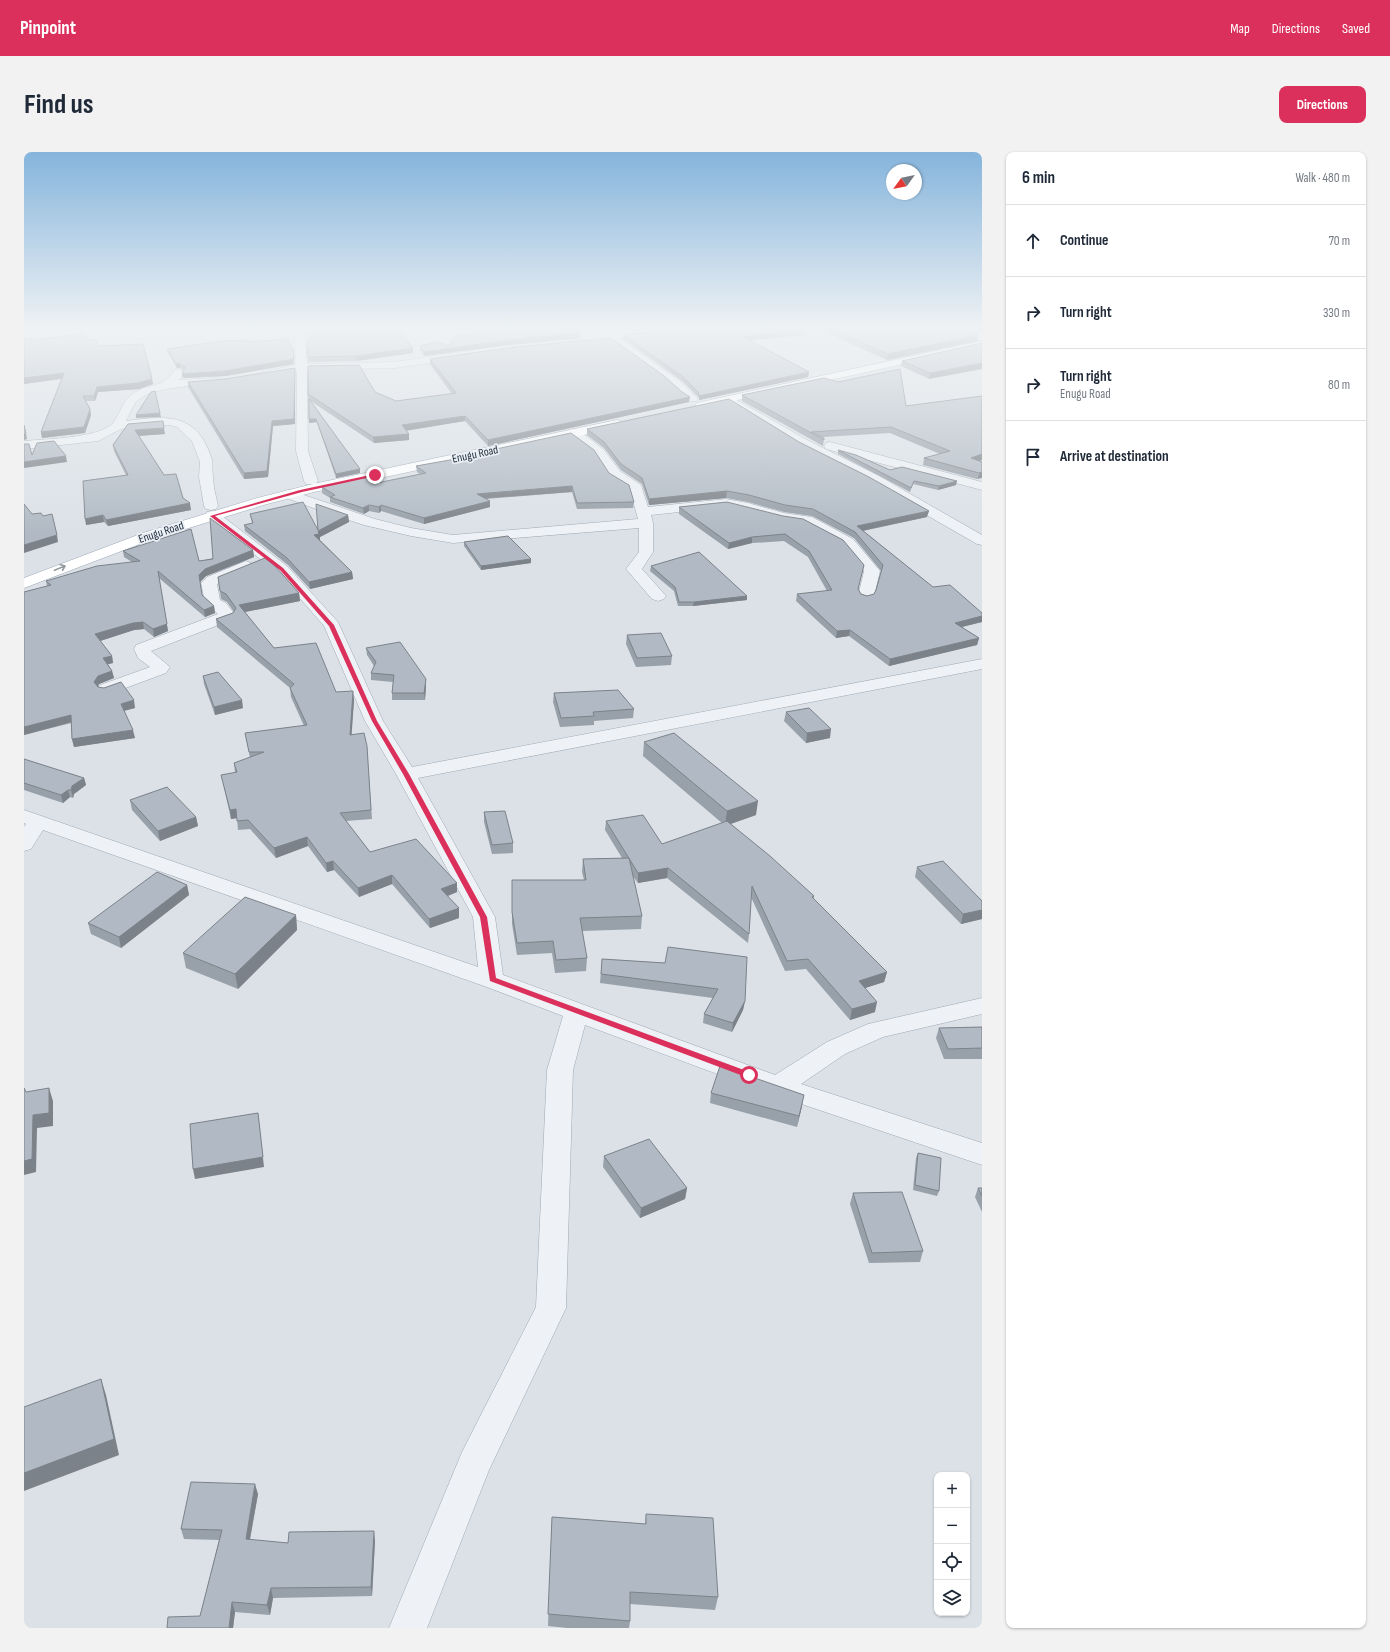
<!DOCTYPE html>
<html lang="en">
<head>
<meta charset="utf-8">
<style>
  :root { --surface:#fff; --page:#f2f2f3; --text:#1f2937; --muted:#747a83; --line:#e0e1e3; --accent:#db305b }
  body { margin:0; font-family:"Sofia Sans Condensed",sans-serif; background:var(--page); color:var(--text) }
  .controls { position:absolute; right:12px; bottom:12px; display:grid; overflow:hidden; border-radius:8px; box-shadow:0 1px 3px #0004 }
  .controls button { width:36px; height:36px; display:grid; place-items:center; padding:0; border:0; border-bottom:1px solid var(--line); background:var(--surface); color:var(--text); font:20px sans-serif }
  .compass { position:absolute; left:862px; top:12px; width:36px; height:36px; border-radius:50%; background:var(--surface); box-shadow:0 1px 3px #0004; rotate:237deg }
  .stop { position:absolute; width:12px; height:12px; margin:-9px; border:3px solid #db305b; border-radius:50%; background:#fff }
  .stop.end { background:#db305b; border-color:#fff; box-shadow:0 1px 4px #0008 }
  .list { margin:0; padding:0; list-style:none }
  h2 { display:flex; justify-content:space-between; align-items:center; height:52px; margin:0; padding:0 16px; font-size:17px }
  h2 small { font-size:13px; font-weight:400; color:var(--muted) }
  .list li { display:grid; grid-template-columns:26px 1fr auto; gap:12px; align-items:center; box-sizing:border-box; height:72px; padding:0 16px; border-top:1px solid var(--line) }
  .list b { display:block; font-size:15px; white-space:nowrap }
  .list p { margin:0; font-size:13px; white-space:nowrap; color:var(--muted) }
  .list em { font-size:13px; font-style:normal; color:var(--muted) }
  .icon { flex:none; width:22px; height:22px; fill:none; stroke:currentColor; stroke-width:2; stroke-linecap:round; stroke-linejoin:round }
  .map { position:relative; flex:none; width:958px; height:1476px; overflow:hidden; border-radius:8px }
  header { display:flex; align-items:center; gap:24px; box-sizing:border-box; height:56px; padding:0 20px; background:var(--accent); color:#fff }
  header strong { font-size:19px }
  nav { display:flex; gap:22px; margin-inline-start:auto; font-size:14px }
  .intro { display:flex; align-items:center; justify-content:space-between; box-sizing:border-box; height:96px; padding:0 24px }
  h1 { margin:0; font-size:28px }
  .button { padding:10px 18px; border-radius:8px; background:var(--accent); color:#fff; font-size:14px; font-weight:700 }
  main { display:flex; gap:24px; padding:0 24px }
  aside { flex:1; background:var(--surface); border-radius:8px; box-shadow:0 1px 3px #0004 }
  .map>svg:first-child { display:block }
  .lines { fill:none; stroke-linecap:round; stroke-linejoin:round }
  .minor-casing { stroke:#a0a8b1; stroke-width:1 }
  .major-casing { stroke:#99a6b4; stroke-width:1 }
  .minor { fill:#eef1f5; fill-rule:evenodd }
  .major { fill:#fff; fill-rule:evenodd }
  .wall { fill:#98a0a9 }
  .shaded-wall { fill:#7c8289 }
  .building { fill:#b1bac4; stroke:#7c8289 }
  .oneway { stroke:#91989e }
  .route { fill:#db305b }
  .labels { text-anchor:middle; stroke-width:3.5; stroke-linejoin:round; paint-order:stroke }
  .far-street-label { font-size:12px; fill:#23303e; stroke:#eaeff5 }
</style>
</head>
<body>
<header>
<strong>Pinpoint</strong>
<nav><a>Map</a><a>Directions</a><a>Saved</a></nav>
</header>
<div class="intro"><h1>Find us</h1><a class="button">Directions</a></div>
<main>
<div class="map">
<svg width="958" height="1476" viewBox="0 0 958 1476">
  <rect width="100%" height="100%" fill="#dbe1e7"/>
  <g class="lines">
    <defs>
      <path id="minor" d="M270,174H280L283,212L371,210L486,193L491,196L486,199L371,216L283,218L284,299L294,329L292,332H282L280,329L272,299L273,219L242,225L237,222L238,220L272,213Z
        M567,174H579L588,181L657,174H696L691,177L595,186L657,230L674,247L672,249H664L649,234L580,186Z
        M931,174H944L958,182V188L952,187Z
        M155,217L160,220L155,228L193,226L199,229L193,232C172,234 127,234 112,250C108,255 105,263 102,269C144,263 174,261 188,308C189,313 188,319 189,324C189,334 192,344 194,354L192,357L187,358L182,357L180,354L175,325L176,310L168,289L153,275L146,273L120,274L97,277L74,289L0,297V289C20,287 77,286 89,271C97,261 98,248 110,241C127,230 137,238 151,218Z
        M706,244L783,288L855,324L958,383V393L953,392L845,330L775,294L702,249L700,247L702,245Z
        M550,277L554,278L579,297L596,319L617,333L624,355L702,347L724,351L760,361L788,365L829,387L856,419L850,444L848,447L842,449L836,447L834,444L840,419L819,393L779,372L759,369L722,359L702,355L627,363L629,371V400L618,417L642,444L640,447L634,449L628,447L602,417L615,400V376L429,391L387,384L340,373L300,360L260,345L258,342L260,339L265,338L351,367L387,376L429,383L614,367L606,338L586,325L571,303L546,284L544,281L546,278Z
        M806,290L958,330V338L802,297L800,294L802,291Z
        M188,359L193,360L263,414L314,470L359,569L388,615L958,507V517L394,626L471,765L479,823L751,923L803,890L844,872L958,846V862L859,885L821,902L777,932L958,991V1013L745,941L561,873L549,918L542,1156L465,1318L403,1476H365L438,1300L512,1155L523,918L539,864L460,834L19,678L7,697L0,699V675L2,672L0,671V658L454,815L449,765L372,622L341,569L300,474L253,420L183,366L181,363L183,360Z
        M222,409L227,411L230,414L227,417L193,432L196,448L202,451L212,464L210,467L127,499L146,515L142,521L88,541L82,542L76,541L73,537L76,533L126,515L114,506L110,497L112,493L194,462L181,450L177,431L183,425Z"/>
      <path id="major" d="M958,189V195L677,256L673,255L671,253L673,251L677,250Z
        M593,268L597,269L599,272L597,275L290,340L243,352L129,387L0,436V426L119,381L233,346L289,332Z"/>
    </defs>
    <use href="#minor" class="minor-casing"/>
    <use href="#major" class="major-casing"/>
    <use href="#minor" class="minor"/>
    <use href="#major" class="major"/>
  </g>
  <path class="wall" d="M293,174H320L317,181L389,196V201L332,209L284,210L283,191Z
    M493,174H554L556,186L483,193L400,204L396,198V194H424L444,183Z
    M794,174H938L954,183L953,189L863,208L810,184Z
    M947,174H958V180Z
    M599,183H779L725,188L785,220L784,225L675,248V246L658,229L599,187Z
    M0,186L7,188H64L128,227L129,232L115,237L74,240L71,249H62L66,257L67,263L61,281L18,286L17,280L38,227L0,232Z
    M223,190L270,212L202,224L159,226L158,222L160,218L156,216H153L144,201L143,197Z
    M958,191L905,227L877,214L878,209Z
    M406,207L665,250L464,294L441,269L382,279L385,288L350,291L285,248L336,317V321L312,326L293,270L285,271L284,242L351,240L372,249L428,242L406,212Z
    M271,221V272L249,274L244,325L220,327L164,235V230L201,227Z
    M718,243L882,254L958,244V308L955,309L958,310L953,327L899,313L900,306L916,302L866,281L799,285L800,286L799,294L718,249Z
    M104,272L141,282L115,284L140,323L159,346L167,358L84,374L80,370L62,373L102,323L90,299L89,293Z
    M563,277L775,290L903,365L839,379L909,435L958,461V470L938,475L955,486L953,493L865,514L825,484L812,486L772,449L773,442L803,439L784,405L760,389L728,391L704,397L655,362V355L703,350L840,413L834,437L837,442L843,444L850,442L852,438L857,419L830,386L788,364L760,360L724,350L702,346L625,353L618,332L597,318L580,296L563,283Z
    M472,297L585,321L610,350L609,356L553,357L548,340L462,347L466,355L400,372L357,359L355,361L345,359L340,362L306,350V346L298,341V335L348,332L396,322L393,320L392,314L471,300L472,299Z
    M814,298L866,318L932,333L914,338L889,332L886,340L814,302Z
    M226,362L294,378L324,363L325,370L296,385V388L328,420L329,427L286,437L264,413L221,379L220,373L228,371Z
    M440,390L507,407V411L457,418L440,394Z
    M229,398L230,405L182,424L176,430L178,443L190,454L191,461L181,465L135,426L144,479L130,485L120,477L110,478L76,489L88,504L89,511L84,512L88,519L90,526L75,532L74,535L111,556L100,559L111,586L50,595L48,587L47,571L0,583V440L23,434L22,429L108,410L100,405L99,399L175,409Z
    M627,414L723,444V448L669,454H654L650,439L626,419Z
    M194,425L275,441L276,449L221,460L250,496L312,540L330,548L327,583L343,594L348,667L322,669L346,700L433,731V740L424,744L435,766L406,776L368,732L335,745L310,718L303,720L284,694L252,706L226,677L214,678L213,666L207,667L199,631L197,623L211,621L210,611L226,606L221,581L280,574L267,545L266,536L193,475L192,467L209,461L210,460L203,450L197,447Z
    M603,483L648,504L647,513L612,515L602,492Z
    M342,496L402,527V534L401,548H368V541L369,530L347,528V521L350,514L343,503Z
    M179,524L219,556L191,563L180,532Z
    M530,541L610,557L609,566L570,569V573L536,575L529,550Z
    M762,560L806,586L782,591L760,569Z
    M620,590L732,663L706,672L790,744V747L863,820L860,830L841,836L851,860L826,868L782,817L761,819L727,745L725,782L724,791L643,726L614,731L608,723L618,764L617,777L558,779L563,806L562,819L531,821L528,801L493,803L488,772V728H560L558,720L559,707L598,706L581,678L582,669L638,692L698,671L619,604Z
    M0,607L60,626L62,633L50,642L49,646L46,645L39,651L0,638Z
    M106,648L172,665L174,674L136,689L108,658Z
    M460,660L489,691V701L468,702L460,670Z
    M893,715L958,749V767L937,772L891,725Z
    M163,733L165,743L97,796L67,782L64,771Z
    M272,763L273,778L214,837L162,816L159,801Z
    M578,807L641,811L721,849L719,858L708,880L679,871L680,862L689,846L576,831Z
    M958,875V907H920L912,886L915,876Z
    M687,941L778,954L773,975L686,951Z
    M894,1001L915,1039L913,1044L889,1038L892,1006Z
    M580,1004L663,1036L661,1047L616,1066L579,1015Z
    M954,1036H958V1060L951,1045Z
    M829,1041L899,1099L896,1110L845,1111L826,1052Z
    M234,1342L226,1388L264,1391L351,1389L348,1444L249,1446L246,1463L211,1460L209,1476H143L176,1464L195,1388L160,1387L157,1377Z
    M622,1362L694,1445L691,1458L606,1452V1469L605,1476H543L524,1474L528,1365L621,1372Z"/>
  <path class="shaded-wall" d="M317,174H320L315,186L314,181Z
    M614,174H640L614,177Z
    M780,178L779,183L718,189L719,185Z
    M556,181V186L483,193L400,204V200L483,188Z
    M954,183L953,189L863,208L864,202Z
    M389,196V201L332,209V204Z
    M269,197L270,212L202,224L159,226L158,222Z
    M155,211L156,216H153L152,212Z
    M958,211V217L905,227L906,221Z
    M271,216V272L249,274L244,325L220,327V321L248,269Z
    M785,220L784,225L675,248V244Z
    M40,221L41,226L0,232V226Z
    M128,227L129,232L115,237L74,240L71,249L70,244L73,235Z
    M666,245L665,250L464,294V288Z
    M66,257L67,263L61,281L18,286L17,280Z
    M136,261L137,265L112,266V263Z
    M441,264V269L378,279V273Z
    M285,267H292L293,270L285,271Z
    M140,276L141,282L112,284L111,278Z
    M2,281L3,287L0,288V282Z
    M385,282V288L350,291L349,285Z
    M958,302V308L945,312L947,306Z
    M42,304L43,310L0,316V310Z
    M336,317V321L312,326V322Z
    M958,320V326L953,327L955,321Z
    M933,329L932,333L914,338L915,334Z
    M548,334V340L453,347V342Z
    M703,339L702,346L625,353V347Z
    M466,349V355L400,372V366Z
    M166,351L167,358L84,374L82,368Z
    M345,353V359L340,362L339,356Z
    M357,353V359L355,361V355Z
    M905,359L903,365L832,380L833,374Z
    M79,363L80,370L62,373L61,367Z
    M324,363L325,370L296,385V388L290,383L294,379Z
    M33,383L34,390L0,401V393Z
    M728,385V391L704,397L705,391Z
    M229,398L230,405L182,424L176,430L175,423L181,417Z
    M507,407V411L457,418V414Z
    M134,419L144,479L130,485L129,477Z
    M328,420L329,427L286,437L285,430Z
    M275,441L276,449L216,461L215,453Z
    M723,444V448L669,454L670,450Z
    M190,454L191,461L181,465L180,458Z
    M958,464V470L929,477L931,471Z
    M119,470L120,477L110,478L73,490L71,482L109,471Z
    M826,478L825,484L812,486L813,479Z
    M955,486L953,493L865,514L866,507Z
    M88,504L89,511L81,513L79,506Z
    M88,519L90,526L75,532L72,538L70,530L74,524Z
    M402,527V534L401,548L400,541Z
    M329,539L330,548L327,592L326,583Z
    M110,548L111,556L99,559L97,552Z
    M218,548L219,556L191,563L190,555Z
    M47,563L48,570L0,583V575Z
    M807,577L806,586L782,591L783,581Z
    M109,578L111,586L50,595L48,587Z
    M60,626L62,633L50,642L49,646L47,638L48,634Z
    M44,638L46,645L39,651L37,643Z
    M734,649L732,663L701,674L703,659Z
    M212,657L214,666L207,667L206,658Z
    M172,665L174,674L136,689L134,679Z
    M283,685L284,694L252,706L250,696Z
    M309,709L310,718L303,720L302,711Z
    M644,716L643,726L614,731V721Z
    M368,723V732L335,745L334,736Z
    M433,731V740L418,746L417,737Z
    M163,733L165,743L97,796L95,785Z
    M435,756V766L406,776L405,767Z
    M958,758V767L937,772L939,762Z
    M272,763L273,778L214,837L211,822Z
    M863,820L860,830L832,839L835,829Z
    M721,849L719,858L708,880L709,871Z
    M853,850L851,860L826,868L828,857Z
    M25,936L29,949V974L13,976L12,1020L0,1023V1009L9,963Z
    M780,943L778,954L773,975L775,964Z
    M234,961L240,1015L171,1027L169,1017Z
    M663,1036L661,1047L616,1066L617,1056Z
    M77,1227L82,1243L95,1303L0,1339V1321Z
    M231,1332L234,1342L224,1397L222,1387Z
    M350,1379L351,1389L348,1444L347,1435Z
    M247,1436L249,1446L246,1463L243,1453Z
    M208,1450L211,1460L209,1476H205Z"/>
  <path class="building" d="M293,174H317L314,181L374,177L389,196L332,204L284,205L283,191Z
    M495,174H554L556,181L483,188L400,200L396,194L415,190L424,194L432,183H444Z
    M692,174H766L780,178L719,185L785,220L675,244V241L658,224L599,183Z
    M803,174H938L954,183L864,202L811,179Z
    M60,182L64,188H72L75,194L119,192L128,227L114,231L73,235L70,244H59L66,257L60,275L17,280L40,221L0,226V186H7V188Z
    M587,186L640,224L658,240L666,245L464,288L441,264L378,273L385,282L349,285L284,242V214L335,213L351,240L372,249L432,241L406,207L483,196Z
    M264,187L269,197L270,207L201,219L158,222L161,215L155,211L152,212L143,197L199,189L223,188V190Z
    M958,191V211L906,221L878,209Z
    M271,216L270,267L248,269L243,319L220,321L164,230L201,227Z
    M876,217L882,254L958,244V302L947,306L958,310V320L955,321L900,306L926,299L867,275L787,280L800,286V288L718,243L800,226L814,230Z
    M131,239L136,261L112,263L127,240Z
    M285,247L336,317L312,322L292,267H285Z
    M705,247L775,290L845,325L905,359L833,374L909,435L926,433L958,461V464L931,471L955,486L866,507L826,478L813,479L773,442L808,438L785,399L761,382L728,385L705,391L655,355L703,350L759,364L779,367L819,388L840,413L834,437L837,442L843,444L850,442L852,438L859,413L831,380L789,357L761,353L725,343L703,339L625,347L618,326L597,312L580,290L563,277Z
    M139,269L140,276L111,278L140,323L152,322L159,346L166,351L82,368L79,363L61,367L59,329L104,323L89,293L104,272Z
    M0,273L2,281L0,282Z
    M547,281L570,298L585,321L605,333L610,350L553,351L548,334L453,342L466,349L400,366L357,353L355,355L345,353L339,356L306,345L311,343L298,335L343,325L348,332L402,321L392,314L471,300L474,299L472,297Z
    M30,289L42,304L0,310V292H5L8,303L13,291Z
    M814,298L832,303L866,318L878,315L933,329L915,334L890,329L887,336Z
    M279,350L294,378L292,352L324,363L294,379L295,382L290,383L328,420L285,430L263,406L220,373L229,371L226,362Z
    M0,352L8,362L17,361L19,364L28,362L33,383L0,393Z
    M186,366L229,398L181,417L175,423L178,443L190,454L180,458L134,419L143,472L129,477L119,470L109,471L71,482L88,504L79,506L88,519L74,524L70,530L74,535L80,536L97,530L110,548L97,552L109,578L48,587L47,563L0,575V440L27,433L22,429L73,414L116,409L99,399L167,377L175,409L189,407Z
    M484,384L507,407L457,414L440,390Z
    M675,400L723,444L670,450H655L651,435L627,414Z
    M241,406L251,414L275,441L215,453L250,496L292,491L312,540L329,539L326,583L340,581L343,594L347,658L316,661L346,700L392,687L433,731L417,737L435,756L405,767L368,723L334,736L309,709L302,711L283,685L250,696L224,668L213,669L212,657L206,658L197,623L213,620L210,611L240,600H225L221,581L283,573L266,536L270,532L192,467L209,461L212,456L202,442L196,439L194,425Z
    M637,481L648,504L613,506L603,483Z
    M376,490L402,527L400,541H368L370,523L347,521L352,510L342,496Z
    M194,520L218,548L190,555L179,524Z
    M594,538L610,557L569,560L570,564L537,566L530,541Z
    M785,556L807,577L783,581L762,560Z
    M650,581L734,649L703,659L620,590Z
    M0,607L60,626L48,634L47,638H44L37,643L0,631Z
    M143,635L172,665L134,679L106,648Z
    M481,659L489,691L468,693L460,660Z
    M619,663L638,692L703,669L746,704L790,744L788,745L863,820L835,829L853,850L828,857L784,807L763,809L728,734L725,782L644,716L614,721L582,669Z
    M605,706L618,764L556,766L563,806L532,808L529,789L493,791L488,760V728H562L559,707Z
    M919,709L958,749V758L939,762L893,715Z
    M133,720L163,733L95,785L64,771Z
    M221,745L272,763L211,822L159,801Z
    M644,795L723,805L721,849L709,871L680,862L694,837L577,822L578,807L641,811Z
    M958,875V896L924,897L915,876Z
    M696,914L780,943L775,964L687,941Z
    M0,936L2,940L25,936V961L9,963L8,1007L0,1009Z
    M234,961L239,1005L169,1017L166,972Z
    M625,987L663,1036L617,1056L580,1004Z
    M894,1001L917,1006L915,1039L891,1033Z
    M954,1036H958V1044Z
    M878,1040L899,1099L848,1101L829,1041Z
    M77,1227L90,1287L0,1321V1255Z
    M167,1330L231,1332L222,1387L264,1391L265,1380L350,1379L347,1435L247,1436L243,1453L208,1450L205,1476H143L144,1465L176,1464L198,1378L157,1377Z
    M622,1362L689,1366L694,1445L606,1440V1469L524,1462L528,1365L622,1372Z"/>
  <defs><path id="oneway-shaft" d="M-6 0H5M1.5-3L5.5 0L1.5 3" fill="none" stroke-width="1.6" stroke-linecap="round" stroke-linejoin="round"/></defs>
  <use class="oneway" href="#oneway-shaft" transform="translate(36 416) rotate(-22)"/>
  <linearGradient id="sky" x2="0" y2="1"><stop stop-color="#85b4dc"/><stop offset="0.46" stop-color="#eff2f4"/><stop offset="1" stop-color="#eff2f4" stop-opacity="0"/></linearGradient>
  <rect width="958" height="381" fill="url(#sky)"/>
  <path class="route" d="M351,322L352,324L278,340L191,364L259,416L310,473L353,569L385,622L463,765L472,826L728,921V925H722L466,829L456,765L379,622L348,569L305,474L256,418L186,364L276,338Z"/>
  <g class="labels">
    <g class="far-street-label">
      <text transform="translate(451 302) rotate(-12)" y="4">Enugu Road</text>
      <text transform="translate(137 380) rotate(-18)" y="4">Enugu Road</text>
    </g>
  </g>
</svg>
<div class="controls">
<button>+</button>
<button>−</button>
<button><svg class="icon" aria-label="locate" viewBox="0 0 24 24"><circle cx="12" cy="12" r="6"/><path d="M12 2v4M12 18v4M2 12h4M18 12h4"/></svg></button>
<button><svg class="icon" aria-label="layers" viewBox="0 0 24 24"><path d="M12 4l9 5-9 5-9-5zM3 14l9 5 9-5"/></svg></button>
</div>
<svg class="compass" viewBox="-18 -18 36 36"><path d="M0-13l5 13h-10z" fill="#e53935"/><path d="M0 13l5-13h-10z" fill="#747a83"/></svg>
<div class="stop" style="left:725px;top:923px"></div>
<div class="stop end" style="left:351px;top:323px"></div>
</div>
<aside>
<h2>6 min<small>Walk · 480 m</small></h2>
<ul class="list">
<li><svg class="icon" aria-label="ahead" viewBox="0 0 24 24"><path d="M12 20V5M6 11l6-6 6 6"/></svg><div><b>Continue</b></div><em>70 m</em></li>
<li><svg class="icon" aria-label="right" viewBox="0 0 24 24"><path d="M7 20v-9h11M14 6l5 5-5 5"/></svg><div><b>Turn right</b></div><em>330 m</em></li>
<li><svg class="icon" aria-label="right" viewBox="0 0 24 24"><path d="M7 20v-9h11M14 6l5 5-5 5"/></svg><div><b>Turn right</b><p>Enugu Road</p></div><em>80 m</em></li>
<li><svg class="icon" aria-label="arrive" viewBox="0 0 24 24"><path d="M6 21V4h12l-3 4 3 4H6"/></svg><div><b>Arrive at destination</b></div></li>
</ul>
</aside>
</main>
</body>
</html>
